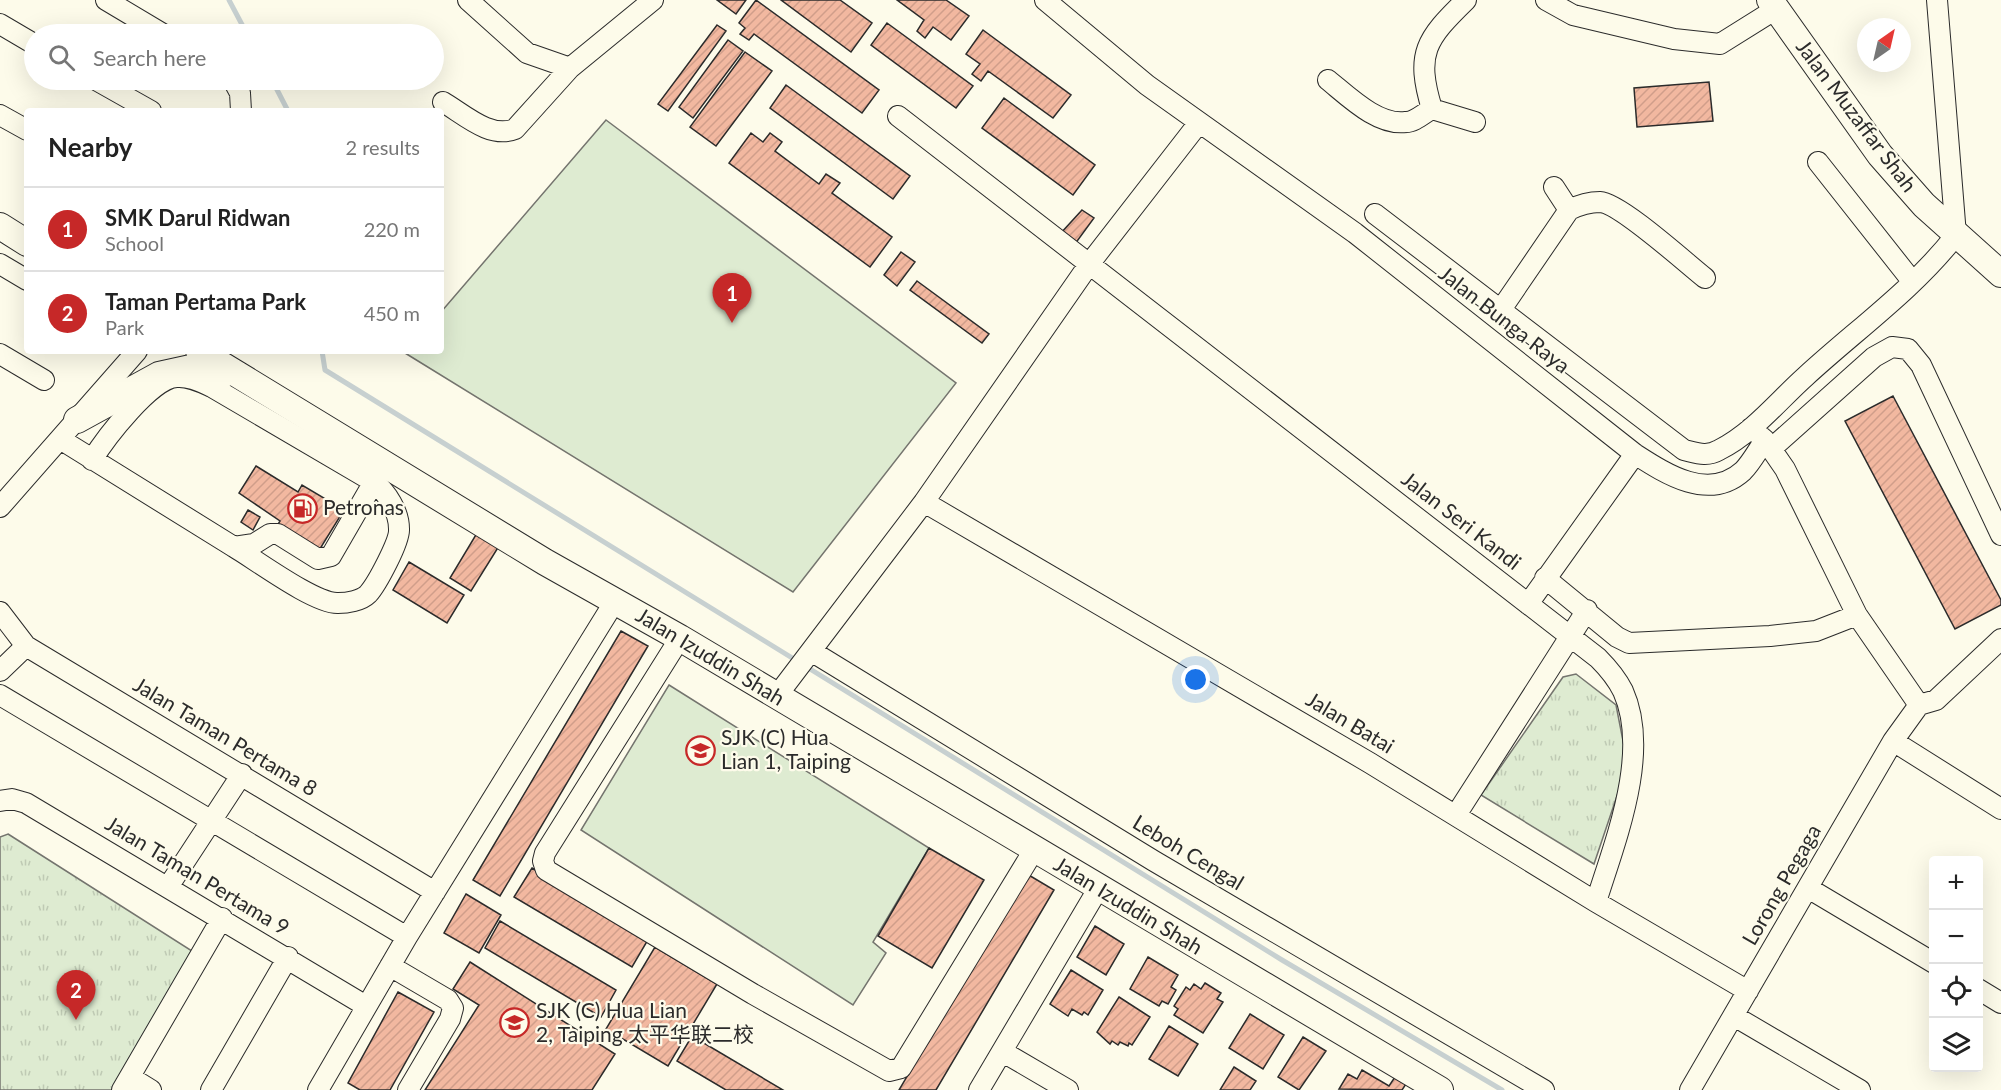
<!DOCTYPE html>
<html lang="en">
<head>
<meta charset="utf-8">
<style>
  :root { --surface:#fff; --page:#f6f6f6; --text:#222; --muted:#767676; --line:#e0e0e0; --accent:#c62828 }
  body { margin:0; font-family:Lato,"Noto Sans SC",sans-serif; background:var(--page); color:var(--text) }
  .controls { position:absolute; right:18px; bottom:18px; display:grid; overflow:hidden; border-radius:6px; box-shadow:0 6px 24px #0002 }
  .controls button { width:54px; height:54px; display:grid; place-items:center; padding:0; border:0; border-bottom:2px solid var(--line); background:var(--surface); color:var(--text); font:30px sans-serif }
  .compass { position:absolute; left:1857px; top:18px; width:54px; height:54px; border-radius:50%; background:var(--surface); box-shadow:0 6px 24px #0002; rotate:34deg }
  .you { position:absolute; left:1196px; top:680px; width:21px; height:21px; margin:-15px; border:4px solid #fff; border-radius:50%; background:#1a73e8; box-shadow:0 0 0 9px #1a73e833 }
  .badge { display:grid; place-items:center; width:39px; height:39px; border-radius:50%; background:var(--accent); color:#fff; font-size:20px; font-weight:700 }
  .pin { position:absolute; translate:-50% -50px; filter:drop-shadow(0 2px 3px #0008) }
  .pin::after { content:''; position:absolute; top:32px; width:21px; height:18px; background:inherit; clip-path:polygon(0 0,100% 0,50% 100%) }
  .list { margin:0; padding:0; list-style:none }
  h2 { display:flex; justify-content:space-between; align-items:center; height:78px; margin:0; padding:0 24px; font-size:26px }
  h2 small { font-size:20px; font-weight:400; color:var(--muted) }
  .list li { display:grid; grid-template-columns:39px 1fr auto; gap:18px; align-items:center; box-sizing:border-box; height:84px; padding:0 24px; border-top:2px solid var(--line) }
  .list b { display:block; font-size:22px; white-space:nowrap }
  .list p { margin:0; font-size:20px; white-space:nowrap; color:var(--muted) }
  .list em { font-size:20px; font-style:normal; color:var(--muted) }
  .icon { flex:none; width:33px; height:33px; fill:none; stroke:currentColor; stroke-width:2; stroke-linecap:round; stroke-linejoin:round }
  .map { position:relative; flex:none; width:2001px; height:1090px; overflow:hidden }
  .search { position:absolute; background:var(--surface); box-shadow:0 6px 24px #0002; left:24px; top:24px; width:420px; height:66px; display:flex; align-items:center; gap:15px; box-sizing:border-box; padding:0 21px; border-radius:33px; color:var(--muted); font-size:22px }
  .panel { position:absolute; background:var(--surface); box-shadow:0 6px 24px #0002; left:24px; top:108px; width:420px; height:246px; border-radius:6px }
  .map>svg:first-child { display:block }
  .grass { fill:#deebd1; stroke:#74746e; stroke-width:1.5 }
  .park { fill:url(#park-tufts); stroke:#74746e; stroke-width:1.5 }
  .lines { fill:none; stroke-linecap:round; stroke-linejoin:round }
  .stream { stroke:#c7d0d0; stroke-width:5 }
  .building { fill:url(#building-hatch); stroke:#2b2b2b; stroke-width:1.5 }
  .minor-casing { stroke:#2b2b2b; stroke-width:22 }
  .major-casing { stroke:#2b2b2b; stroke-width:28 }
  .minor { stroke:#fdfbea; stroke-width:20 }
  .major { stroke:#fdfbea; stroke-width:26 }
  .labels { text-anchor:middle; stroke-width:4.5; stroke-linejoin:round; paint-order:stroke }
  .street-label { font-size:21px; fill:#2b2b2b; stroke:#fdfbea }
  .poi-label { font-size:21px; fill:#2b2b2b; stroke:#fdfbea; text-anchor:start }
</style>
</head>
<body>
<div class="map">
<svg width="2001" height="1090" viewBox="0 0 2001 1090">
  <defs>
    <pattern id="park-tufts" width="24" height="20" patternUnits="userSpaceOnUse" patternTransform="scale(1.5)"><rect width="24" height="20" fill="#deebd1"/><path d="M3 7l-1-3M5 7V3M7 7l1-3M15 17l-1-3M17 17v-4M19 17l1-3" fill="none" stroke="#bfcab4"/></pattern>
    <pattern id="building-hatch" width="6" height="6" patternUnits="userSpaceOnUse" patternTransform="scale(1.5)"><rect width="6" height="6" fill="#f2b8a0"/><path d="M-1 1l2-2M0 6l6-6M5 7l2-2" fill="none" stroke="#d09e8a"/></pattern>
  </defs>
  <rect width="100%" height="100%" fill="#fdfbea"/>
  <path class="grass" d="M606,120L956,383L793,592L405,353L441,351V312Z
    M669,685L929,848L873,942L886,953L853,1005L581,830Z"/>
  <path class="park" d="M1576,674L1616,705L1624,746L1622,781L1594,864L1481,795L1563,677Z
    M8,834L192,951L113,1090H0V837Z"/>
  <g class="lines">
    <path class="stream" d="M229,0L247,34
      M272,80L288,111
      M322,351L325,370L1282,960L1502,1090"/>
  </g>
  <path class="building" d="M717,0H746L736,14Z
    M756,0L879,90L862,113L754,34L749,40L740,34L745,28L739,23Z
    M781,0H840L872,23L851,52Z
    M897,0H946L969,16L951,40L933,27L925,38L917,31L924,20Z
    M887,23L973,86L956,108L871,45Z
    M717,25L726,31L668,111L658,104Z
    M983,30L1071,95L1053,118L988,71L981,81L972,74L980,64L966,54Z
    M728,40L743,51L693,118L679,107Z
    M745,52L772,71L716,146L690,127Z
    M1709,82L1713,121L1637,127L1634,88Z
    M786,85L910,176L893,199L770,108Z
    M1004,98L1095,165L1073,195L982,128Z
    M751,133L763,142L770,133L782,142L775,151L819,184L826,174L840,183L832,193L892,237L870,267L729,163Z
    M1082,210L1094,218L1075,244L1061,233Z
    M901,252L915,262L897,286L884,275Z
    M917,281L989,334L982,343L910,290Z
    M1893,396L2001,600V605L1955,629L1845,421Z
    M256,466L298,492L302,485L344,510L318,552L277,526L280,521L239,493Z
    M248,510L260,517L253,530L241,522Z
    M477,533L499,546L471,591L450,578Z
    M409,562L464,595L447,623L393,590Z
    M621,631L648,646L500,896L473,880Z
    M929,848L984,880L932,968L878,936Z
    M532,868L649,938L632,967L514,897Z
    M1027,874L1054,890L936,1090H899Z
    M466,894L501,915L479,953L444,933Z
    M500,921L616,990L601,1017L485,948Z
    M1095,926L1124,944L1106,975L1077,957Z
    M655,947L717,984L668,1066L606,1029Z
    M1148,957L1178,975L1171,987L1176,990L1168,1004L1162,1001L1159,1006L1130,989Z
    M470,962L615,1054L592,1090H425L479,1005L453,989Z
    M1071,970L1103,990L1088,1015L1084,1012L1082,1015L1072,1009L1068,1016L1050,1004Z
    M1205,983L1221,993L1217,999L1223,1002L1203,1033L1174,1015L1178,1009L1174,1006L1186,987L1190,990L1194,984L1201,989Z
    M398,992L434,1012L390,1090H360L348,1083Z
    M1119,997L1150,1017L1132,1045L1129,1043L1128,1046L1120,1042L1118,1045L1112,1041L1110,1044L1097,1032Z
    M1250,1014L1284,1035L1263,1069L1229,1048Z
    M1169,1026L1198,1044L1178,1076L1149,1059Z
    M692,1036L783,1090H726L677,1061Z
    M1303,1037L1326,1051L1299,1090L1278,1077Z
    M1234,1067L1256,1081L1250,1090H1220Z
    M1362,1070L1389,1086L1397,1074L1408,1081L1402,1090L1339,1089L1348,1074L1357,1079Z"/>
  <g class="lines">
    <defs>
      <path id="minor" d="M106,0L163,34
        M468,0L527,53L570,68
        M1045,0L1147,85L1355,233L1635,454C1666,474 1709,502 1743,471C1751,463 1758,450 1765,440L1751,428
        M1466,0C1426,39 1415,53 1432,109L1475,122
        M1546,0L1573,15L1674,39L1720,44L1776,9
        M0,24L34,44
        M96,80L151,111
        M233,80L240,93L241,111
        M1328,80C1349,97 1378,126 1406,122C1415,122 1424,113 1432,109
        M443,102C465,115 490,139 515,129L570,68L653,0
        M0,115L27,130
        M898,116L1598,658C1608,668 1617,679 1623,691C1651,753 1615,841 1596,902
        M1818,162L1912,281
        M1554,187L1569,210
        M1375,214L1684,450C1697,453 1707,457 1719,450C1753,433 1778,401 1806,376C1856,330 1914,289 1956,235L1937,0
        M0,264L27,280
        M1500,311L1569,210C1579,205 1588,202 1600,202C1620,203 1686,263 1705,278
        M0,354L44,380
        M60,439L234,547L254,544L270,534H278L318,559L331,556L379,473
        M1765,440L1785,469L1857,615L1919,705
        M1772,448L1874,357L1892,347L1908,349L1921,365L2001,535
        M92,460C105,439 151,378 177,377C189,376 201,382 212,387L374,482C387,493 399,511 399,529C400,541 377,584 368,594C361,601 347,603 338,603C315,604 256,560 234,547
        M924,502L1370,763L1596,902L1748,991
        M0,507L137,351
        M1545,578L1617,637L1629,643L1770,636L1816,631L1857,615
        M1528,604L1635,454
        M0,612L26,646L435,892
        M680,638L545,853L543,861L546,870L753,994L889,1071L901,1068L1034,850
        M811,651L1154,861L1544,1090
        M0,671L26,646
        M0,695L407,937
        M776,697L924,502L1090,263L1198,124
        M1919,705L1936,700L2001,639
        M1893,741L2001,809
        M0,801L12,799L26,803L366,1006
        M1456,815L1587,610
        M168,887L242,774
        M1808,888L1934,963
        M390,966L448,1000L453,1008L450,1019L408,1090
        M1978,989L2001,1003
        M1734,1016L1860,1090
        M1003,1052L1068,1090
        M130,1077L151,1090
        M122,1090L222,918
        M211,1090L288,957
        M318,1090L407,937L615,601
        M979,1090L1098,889
        M1690,1090L1893,741L1919,705"/>
      <path id="major" d="M1770,0L1880,155L1924,205L2001,274
        M0,226L27,243
        M199,351L545,562L680,638L1440,1090
        M77,420L159,375L200,366L224,374"/>
    </defs>
    <use href="#minor" class="minor-casing"/>
    <use href="#major" class="major-casing"/>
    <use href="#minor" class="minor"/>
    <use href="#major" class="major"/>
  </g>
  <defs>
    <symbol id="fuel-ring" viewBox="-11 -11 22 22"><circle r="9.5" fill="#fdfbea" stroke="#c62828" stroke-width="1.5"/><path d="M-5.5-6h7V0h2V4h1.3V-2.5L3-4.5l.8-.8L6-3V5H2.5V1h-1V6h-7ZM-4.2-4.7v3.2H.2V-4.7Z" fill="#c62828"/></symbol>
    <symbol id="school-ring" viewBox="-11 -11 22 22"><circle r="9.5" fill="#fdfbea" stroke="#c62828" stroke-width="1.5"/><path d="M0-5L7-2L0 1L-7-2ZM-4 1L0 2.5L4 1V4Q0 6-4 4Z" fill="#c62828"/></symbol>
  </defs>
  <g fill-rule="evenodd">
    <use href="#fuel-ring" x="286" y="492" width="33" height="33"/>
    <use href="#school-ring" x="684" y="734" width="33" height="33"/>
    <use href="#school-ring" x="498" y="1006" width="33" height="33"/>
  </g>
  <g class="labels">
    <g class="street-label">
      <text transform="translate(1856 116) rotate(53)" y="7">Jalan Muzaffar Shah</text>
      <text transform="translate(1504 320) rotate(38)" y="7">Jalan Bunga Raya</text>
      <text transform="translate(1461 521) rotate(38)" y="7">Jalan Seri Kandi</text>
      <text transform="translate(710 657) rotate(31)" y="7">Jalan Izuddin Shah</text>
      <text transform="translate(1350 723) rotate(31)" y="7">Jalan Batai</text>
      <text transform="translate(225 737) rotate(31)" y="7">Jalan Taman Pertama 8</text>
      <text transform="translate(1188 853) rotate(31)" y="7">Leboh Cengal</text>
      <text transform="translate(197 876) rotate(31)" y="7">Jalan Taman Pertama 9</text>
      <text transform="translate(1782 885) rotate(-60)" y="7">Lorong Pegaga</text>
      <text transform="translate(1128 906) rotate(31)" y="7">Jalan Izuddin Shah</text>
    </g>
    <g class="poi-label">
      <text x="323" y="515">Petronas</text>
      <text x="721" y="745">SJK (C) Hua<tspan x="721" dy="24">Lian 1, Taiping</tspan></text>
      <text x="536" y="1018">SJK (C) Hua Lian<tspan x="536" dy="24">2, Taiping 太平华联二校</tspan></text>
    </g>
  </g>
</svg>
<div class="controls">
<button>+</button>
<button>−</button>
<button><svg class="icon" aria-label="locate" viewBox="0 0 24 24"><circle cx="12" cy="12" r="6"/><path d="M12 2v4M12 18v4M2 12h4M18 12h4"/></svg></button>
<button><svg class="icon" aria-label="layers" viewBox="0 0 24 24"><path d="M12 4l9 5-9 5-9-5zM3 14l9 5 9-5"/></svg></button>
</div>
<svg class="compass" viewBox="-18 -18 36 36"><path d="M0-13l5 13h-10z" fill="#e53935"/><path d="M0 13l5-13h-10z" fill="#767676"/></svg>
<div class="you"></div>
<div class="pin badge" style="left:732px;top:323px">1</div>
<div class="pin badge" style="left:76px;top:1020px">2</div>
<div class="search"><svg class="icon" aria-label="search" viewBox="0 0 24 24"><circle cx="10" cy="10" r="6"/><path d="M15 15l6 6"/></svg>Search here</div>
<section class="panel">
<h2>Nearby<small>2 results</small></h2>
<ul class="list">
<li><span class="badge">1</span><div><b>SMK Darul Ridwan</b><p>School</p></div><em>220 m</em></li>
<li><span class="badge">2</span><div><b>Taman Pertama Park</b><p>Park</p></div><em>450 m</em></li>
</ul>
</section>
</div>
</body>
</html>
